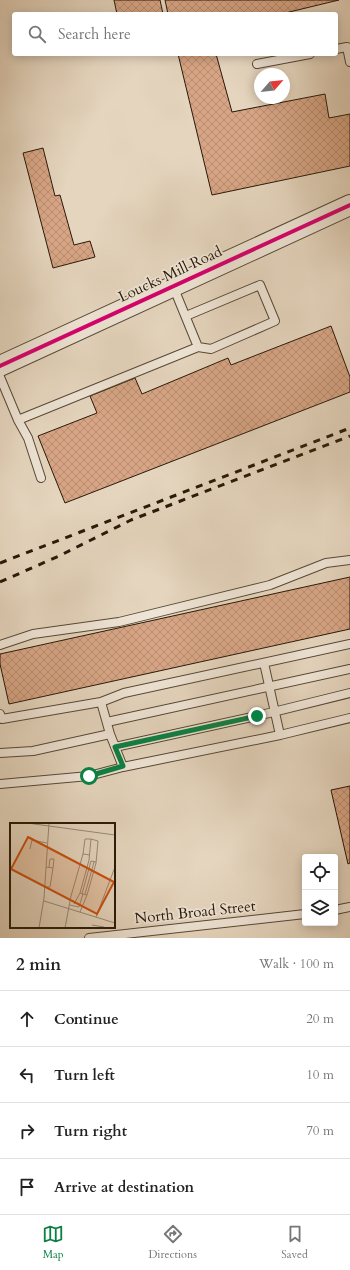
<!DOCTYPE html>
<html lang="en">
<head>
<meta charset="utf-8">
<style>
  :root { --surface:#fff; --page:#f6f6f6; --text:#222; --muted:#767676; --line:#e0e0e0; --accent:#0b8043 }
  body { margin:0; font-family:Cardo,serif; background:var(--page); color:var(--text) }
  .controls { position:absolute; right:12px; bottom:12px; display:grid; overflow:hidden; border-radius:4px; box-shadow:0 2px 10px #0003 }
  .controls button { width:36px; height:36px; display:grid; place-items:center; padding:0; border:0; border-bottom:1px solid var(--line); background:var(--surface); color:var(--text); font:20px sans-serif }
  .compass { position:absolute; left:254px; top:68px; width:36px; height:36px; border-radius:50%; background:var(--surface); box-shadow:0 2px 10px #0003; rotate:62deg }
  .stop { position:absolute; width:12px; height:12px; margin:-9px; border:3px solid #0b8043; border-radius:50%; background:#fff }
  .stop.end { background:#0b8043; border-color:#fff; box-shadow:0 1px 4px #0008 }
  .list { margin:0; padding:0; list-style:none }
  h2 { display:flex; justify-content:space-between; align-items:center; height:52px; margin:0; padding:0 16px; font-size:17px }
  h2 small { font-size:13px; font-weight:400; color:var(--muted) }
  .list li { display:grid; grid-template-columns:26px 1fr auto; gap:12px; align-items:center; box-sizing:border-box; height:56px; padding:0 16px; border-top:1px solid var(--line) }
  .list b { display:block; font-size:15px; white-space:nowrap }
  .list em { font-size:13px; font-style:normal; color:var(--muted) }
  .icon { flex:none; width:22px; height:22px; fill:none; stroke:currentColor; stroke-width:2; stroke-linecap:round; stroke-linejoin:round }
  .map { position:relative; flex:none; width:350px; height:938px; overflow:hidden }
  .search { position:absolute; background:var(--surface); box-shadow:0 2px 10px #0003; left:12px; right:12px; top:12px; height:44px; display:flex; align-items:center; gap:10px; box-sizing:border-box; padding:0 14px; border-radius:4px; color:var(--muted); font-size:15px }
  .sheet { height:276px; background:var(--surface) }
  nav { display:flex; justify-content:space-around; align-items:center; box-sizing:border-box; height:56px; border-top:1px solid var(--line); background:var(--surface); font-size:11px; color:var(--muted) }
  nav a { display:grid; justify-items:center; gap:2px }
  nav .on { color:var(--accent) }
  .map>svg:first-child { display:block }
  .building { fill:url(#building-cross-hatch); stroke:#281908 }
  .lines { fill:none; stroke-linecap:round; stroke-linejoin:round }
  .service-casing { stroke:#574836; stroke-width:10 }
  .tertiary-casing { stroke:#574836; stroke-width:22 }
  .service { stroke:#eee4d5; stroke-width:8 }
  .tertiary { stroke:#eee4d5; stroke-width:20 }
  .rail { stroke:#281908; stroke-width:3; stroke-dasharray:7 7; stroke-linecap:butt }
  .cycleway-casing { stroke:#eee4d5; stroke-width:6 }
  .cycleway { stroke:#d6006c; stroke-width:4 }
  .route { stroke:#0b8043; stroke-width:5 }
  .labels { text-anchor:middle; stroke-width:3.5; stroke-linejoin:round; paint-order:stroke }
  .street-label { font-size:15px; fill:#281908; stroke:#eee4d5 }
  .inset-road { fill:none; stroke:#998a75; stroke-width:1 }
  .view { fill:#cb4f0b; fill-opacity:0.15; stroke:#cb4f0b; stroke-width:2 }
  .inset-edge { fill:none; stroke:#281908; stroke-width:2 }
</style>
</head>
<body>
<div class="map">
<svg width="350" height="938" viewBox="0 0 350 938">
  <defs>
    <pattern id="building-cross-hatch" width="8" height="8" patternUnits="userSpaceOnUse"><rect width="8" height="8" fill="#d7a585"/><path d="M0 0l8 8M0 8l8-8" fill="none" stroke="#b98d71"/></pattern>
  </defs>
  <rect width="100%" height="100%" fill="#e5d5be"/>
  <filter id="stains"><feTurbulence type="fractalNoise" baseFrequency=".005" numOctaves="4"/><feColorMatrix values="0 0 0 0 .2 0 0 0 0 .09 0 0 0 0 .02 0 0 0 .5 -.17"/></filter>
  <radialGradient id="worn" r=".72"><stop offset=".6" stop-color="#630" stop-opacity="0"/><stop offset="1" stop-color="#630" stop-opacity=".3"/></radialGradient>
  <path class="building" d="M114,0H160L163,14H117Z
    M165,0H339L281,14H168Z
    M178,54H216L232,112L325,94L329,118L350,114V166L212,195Z
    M43,148L55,196L60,195L74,245L90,241L95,257L53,268L23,153Z
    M331,326L350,377V392L65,503L38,436L97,413L90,396L135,378L142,394L228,358L231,365Z
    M350,577V629L9,704L0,664V654Z
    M350,786V863L348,864L331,790Z"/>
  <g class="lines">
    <defs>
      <path id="service" d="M336,49L347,47L350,62
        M257,64L310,54
        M186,316L260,285L275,321L211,349L198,347
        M0,377L18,420L198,347L173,286
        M18,420L28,438L41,478
        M0,645L33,634L119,622L270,585L326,563L350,560
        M264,663L280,735
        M101,702L124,693L350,644
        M0,714L2,719L101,702L110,734L33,751L0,753
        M107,722L350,669
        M110,734L123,767L280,735L350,718
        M115,747L257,716L350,693
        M0,784L89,776L123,767
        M335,910L350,907
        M89,938L305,914"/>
      <path id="tertiary" d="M0,366L350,205"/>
    </defs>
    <use href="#service" class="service-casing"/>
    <use href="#tertiary" class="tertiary-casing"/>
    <use href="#service" class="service"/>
    <use href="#tertiary" class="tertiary"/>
    <path class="rail" d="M0,563L350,428
      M0,582L59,556L131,520L350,436"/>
    <defs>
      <path id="cycleway" d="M0,366L350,205"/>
    </defs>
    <use href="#cycleway" class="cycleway-casing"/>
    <use href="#cycleway" class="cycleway"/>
  </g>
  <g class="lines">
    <path class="route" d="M89,776L123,766L115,747L257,716"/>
  </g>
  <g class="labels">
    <g class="street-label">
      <text transform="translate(170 274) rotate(-25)" y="5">Loucks Mill Road</text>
      <text transform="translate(195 912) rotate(-6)" y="5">North Broad Street</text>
    </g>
  </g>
  <g transform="translate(10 823)">
    <rect width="105" height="105" fill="#e5d5be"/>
    <path class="inset-road" d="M17,0L105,12M20,26L22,17L37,20M39,44L40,36H44L43,45M35,64H40L43,45L36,44M70,70L79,37L81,16H75L73,31L80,32M72,71L81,38L86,39M73,71L77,72L86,40L88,18L81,16M75,71L84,39M34,78L105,100M60,82L69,84L73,71L70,70L64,81M70,89L77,72M86,94L105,44M82,102L94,104M29,105L34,75L39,0M55,105L61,73L73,31"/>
    <path class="view" d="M18,14L104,59L87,91L1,46Z"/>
    <rect width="105" height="105" class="inset-edge"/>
  </g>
  <rect width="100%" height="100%" filter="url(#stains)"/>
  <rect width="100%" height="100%" fill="url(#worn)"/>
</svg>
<div class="controls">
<button><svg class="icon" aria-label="locate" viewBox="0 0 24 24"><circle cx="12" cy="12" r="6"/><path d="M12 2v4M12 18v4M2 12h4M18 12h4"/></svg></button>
<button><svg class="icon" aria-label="layers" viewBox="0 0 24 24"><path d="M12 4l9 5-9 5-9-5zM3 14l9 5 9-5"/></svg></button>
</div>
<svg class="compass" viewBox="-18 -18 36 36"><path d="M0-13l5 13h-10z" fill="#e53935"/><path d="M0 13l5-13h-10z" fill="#767676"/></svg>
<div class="stop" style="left:89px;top:776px"></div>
<div class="stop end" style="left:257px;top:716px"></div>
<div class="search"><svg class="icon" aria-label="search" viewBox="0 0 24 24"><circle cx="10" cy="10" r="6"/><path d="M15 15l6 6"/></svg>Search here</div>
</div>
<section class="sheet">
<h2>2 min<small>Walk · 100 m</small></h2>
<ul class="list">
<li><svg class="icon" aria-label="ahead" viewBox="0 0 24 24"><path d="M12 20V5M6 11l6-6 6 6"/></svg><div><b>Continue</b></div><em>20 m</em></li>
<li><svg class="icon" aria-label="left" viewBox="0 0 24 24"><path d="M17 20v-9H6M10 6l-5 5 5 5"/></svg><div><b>Turn left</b></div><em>10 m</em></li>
<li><svg class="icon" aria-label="right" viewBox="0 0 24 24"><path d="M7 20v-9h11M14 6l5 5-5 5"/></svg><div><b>Turn right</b></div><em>70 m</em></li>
<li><svg class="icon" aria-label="arrive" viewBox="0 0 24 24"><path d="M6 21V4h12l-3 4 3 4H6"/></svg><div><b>Arrive at destination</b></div></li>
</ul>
</section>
<nav>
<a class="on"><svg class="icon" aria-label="map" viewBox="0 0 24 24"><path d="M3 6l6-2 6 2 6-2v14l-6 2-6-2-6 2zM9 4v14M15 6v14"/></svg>Map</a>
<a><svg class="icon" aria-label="directions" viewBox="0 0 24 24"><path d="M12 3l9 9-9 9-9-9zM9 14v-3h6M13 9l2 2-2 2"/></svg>Directions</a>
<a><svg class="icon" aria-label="saved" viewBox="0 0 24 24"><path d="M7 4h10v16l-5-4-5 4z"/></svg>Saved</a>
</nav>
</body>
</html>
